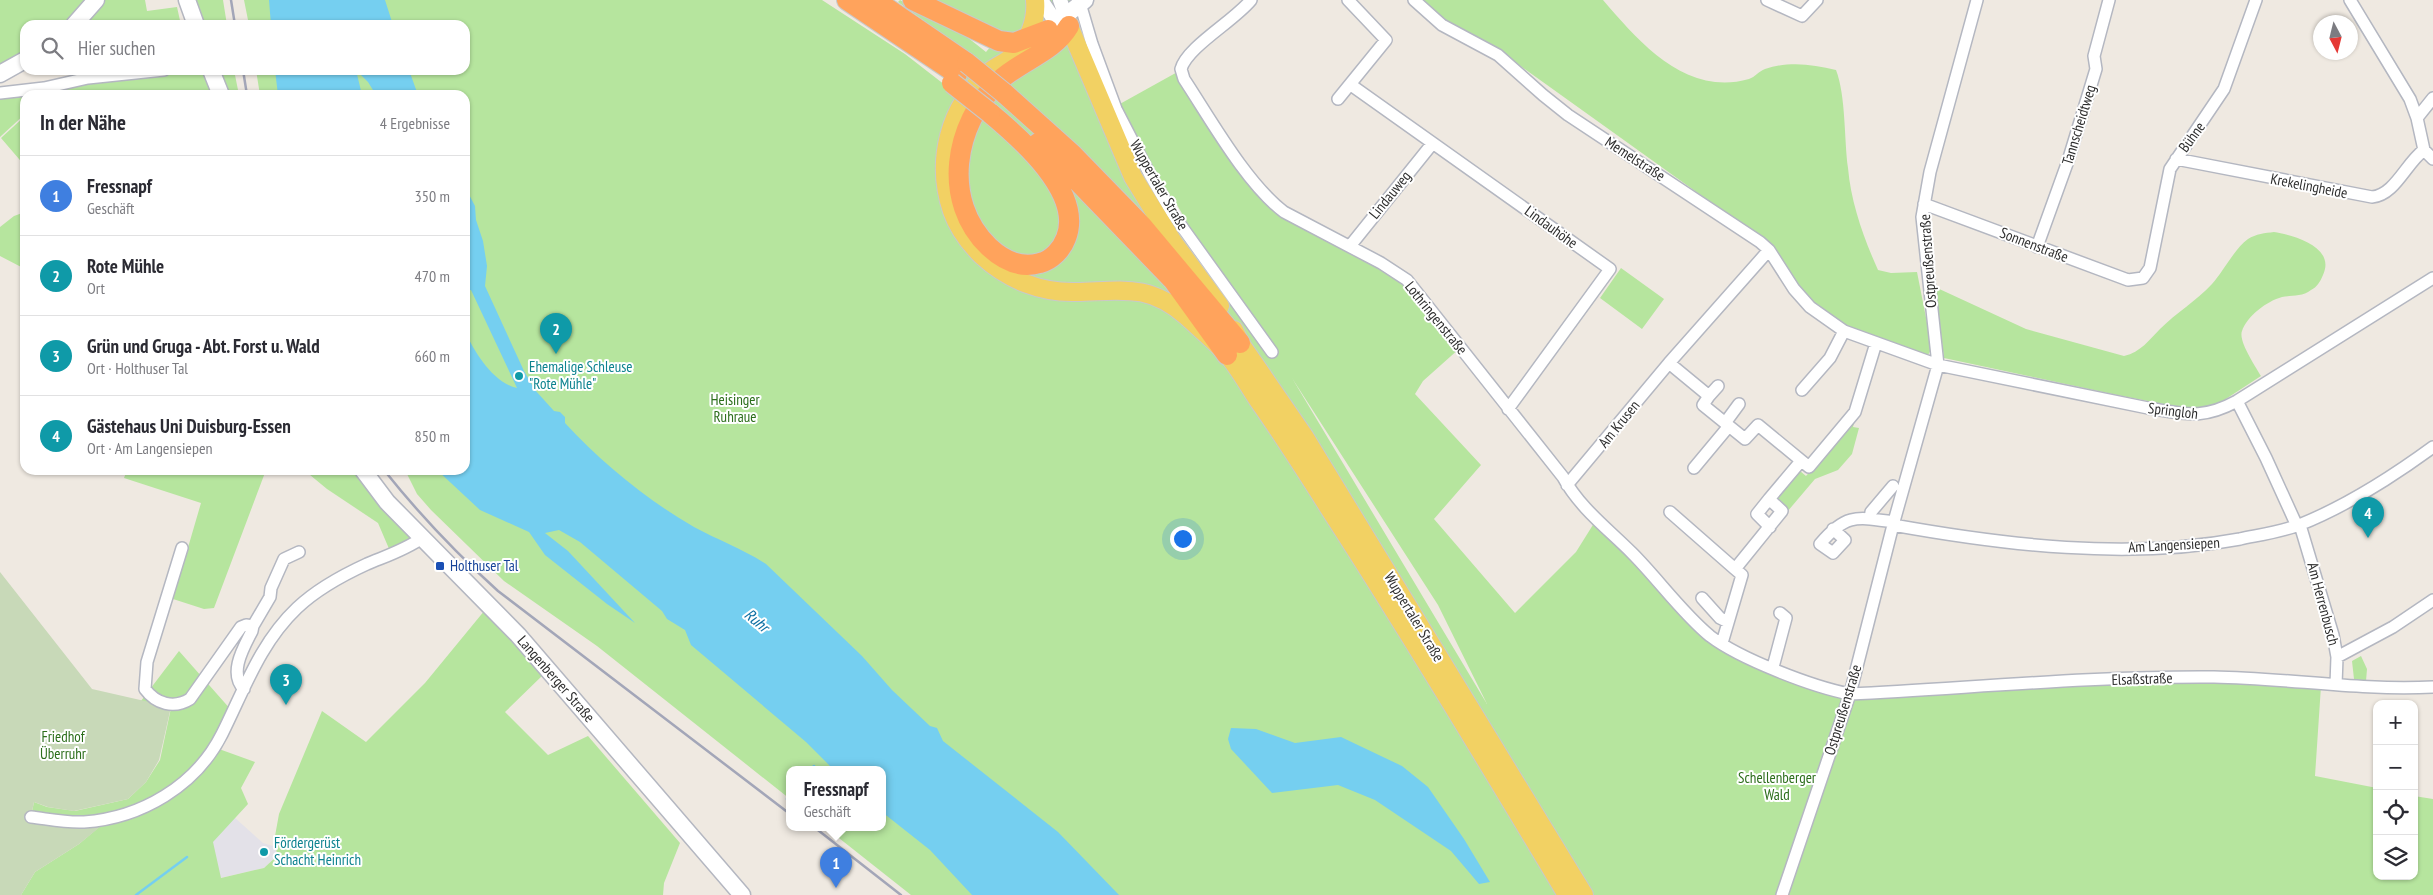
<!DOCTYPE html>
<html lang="de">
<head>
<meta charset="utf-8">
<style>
  :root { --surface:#fff; --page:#f2f2f3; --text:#2b2b33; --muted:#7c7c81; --line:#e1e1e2; --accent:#db2777 }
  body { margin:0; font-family:"PT Sans Narrow",sans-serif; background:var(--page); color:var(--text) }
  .controls { position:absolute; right:15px; bottom:15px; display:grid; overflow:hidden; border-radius:10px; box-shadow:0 1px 4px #0004 }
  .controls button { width:45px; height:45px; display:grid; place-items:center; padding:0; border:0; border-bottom:1px solid var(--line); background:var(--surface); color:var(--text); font:25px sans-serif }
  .compass { position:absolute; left:2313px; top:15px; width:45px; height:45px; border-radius:50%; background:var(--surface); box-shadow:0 1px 4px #0004; rotate:173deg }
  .you { position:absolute; left:1182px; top:538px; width:18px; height:18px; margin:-12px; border:4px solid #fff; border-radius:50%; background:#1a73e8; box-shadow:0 0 0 8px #1a73e833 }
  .badge { display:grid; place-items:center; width:32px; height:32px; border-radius:50%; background:var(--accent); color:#fff; font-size:16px; font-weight:700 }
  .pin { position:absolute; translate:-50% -41px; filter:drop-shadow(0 1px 2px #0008) }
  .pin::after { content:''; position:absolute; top:26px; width:18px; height:15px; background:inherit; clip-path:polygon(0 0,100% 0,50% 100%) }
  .popup { position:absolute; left:786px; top:766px; width:100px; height:65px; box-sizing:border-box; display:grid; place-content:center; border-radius:10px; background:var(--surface); filter:drop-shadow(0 1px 4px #0005); font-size:16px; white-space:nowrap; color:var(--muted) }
  .popup b { font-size:19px; color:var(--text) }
  .popup::after { content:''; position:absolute; left:50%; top:100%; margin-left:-10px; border:10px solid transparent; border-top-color:var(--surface) }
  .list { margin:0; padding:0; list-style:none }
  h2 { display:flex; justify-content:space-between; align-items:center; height:65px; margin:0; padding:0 20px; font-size:21px }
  h2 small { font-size:16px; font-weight:400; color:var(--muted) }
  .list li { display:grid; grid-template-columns:32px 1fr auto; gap:15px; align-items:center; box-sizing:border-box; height:80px; padding:0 20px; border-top:1px solid var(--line) }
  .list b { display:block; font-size:19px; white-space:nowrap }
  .list p { margin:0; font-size:16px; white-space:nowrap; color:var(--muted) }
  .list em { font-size:16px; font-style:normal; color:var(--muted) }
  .icon { flex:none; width:28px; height:28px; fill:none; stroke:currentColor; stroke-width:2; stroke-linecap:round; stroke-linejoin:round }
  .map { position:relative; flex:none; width:2433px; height:895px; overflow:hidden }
  .search { position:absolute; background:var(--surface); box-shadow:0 1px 4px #0004; left:20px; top:20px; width:450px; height:55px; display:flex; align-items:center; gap:12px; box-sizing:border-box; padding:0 18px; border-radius:15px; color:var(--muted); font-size:19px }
  .panel { position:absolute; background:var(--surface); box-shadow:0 1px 4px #0004; left:20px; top:90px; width:450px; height:385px; border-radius:15px }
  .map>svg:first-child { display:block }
  .industrial { fill:#e3e1e8 }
  .green { fill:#b6e59e; fill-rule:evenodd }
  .cemetery { fill:#c8d9b8 }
  .water { fill:#75cff0 }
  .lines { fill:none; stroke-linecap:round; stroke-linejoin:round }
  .stream { stroke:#75cff0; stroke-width:2.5 }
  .minor-casing { stroke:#b4b7c1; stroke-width:14 }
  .tertiary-casing { stroke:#b4b7c1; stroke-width:16 }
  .secondary-casing { stroke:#b4b7c1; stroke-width:19 }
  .primary-casing { stroke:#c9c9c9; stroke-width:20 }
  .motorway-casing { stroke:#c9c9c9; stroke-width:22 }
  .minor { stroke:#fff; stroke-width:11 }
  .tertiary { stroke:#fff; stroke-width:14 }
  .secondary { stroke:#fff; stroke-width:16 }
  .primary { stroke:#f2d163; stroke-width:18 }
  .motorway { stroke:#ffa35c; stroke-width:20 }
  .rail { stroke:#a3a6b8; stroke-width:2.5 }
  .motorway-bridge-casing { stroke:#c9c9c9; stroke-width:22; stroke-linecap:butt }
  .motorway-bridge { stroke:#ffa35c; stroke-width:20 }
  .culture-dot { fill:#0f9aa8; stroke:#fff; stroke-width:2 }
  .transit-dot { fill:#1a4fb4; stroke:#fff; stroke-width:2 }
  .labels { text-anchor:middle; stroke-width:4; stroke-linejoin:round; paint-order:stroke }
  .street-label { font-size:15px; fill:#2e2e2e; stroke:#fff }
  .culture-label { font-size:15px; fill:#0d838f; stroke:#fff; text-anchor:start }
  .park-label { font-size:15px; fill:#2c6e1b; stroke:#fff }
  .transit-label { font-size:15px; fill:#164399; stroke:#fff; text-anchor:start }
  .water-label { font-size:16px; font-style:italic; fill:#0d6fa3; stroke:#fff }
</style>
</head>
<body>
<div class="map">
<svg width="2433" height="895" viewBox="0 0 2433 895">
  <rect width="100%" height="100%" fill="#efe9e1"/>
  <path class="industrial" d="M234,817L263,843L276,847L277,856L264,868L220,878L212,842Z"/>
  <path class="green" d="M0,0H95L73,25H25V59L0,73Z
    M96,0H145L147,11L177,7L181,25H75Z
    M192,0H223L227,25H200Z
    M244,0H822L905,54L954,92L978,60L898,2L900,0L962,33L986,52L1001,34L931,0H1080L1084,22L1115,109L1148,176L1193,233L1176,203L1153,175L1118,105L1181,70L1192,94L1260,193L1281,212L1390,270L1405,282L1460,348L1423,381L1415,394L1481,465L1434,519L1515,613L1576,552L1596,520L1648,569L1708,636L1721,645L1820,688L1851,695H1872L2179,679H2234L2321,686L2315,776L2377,788V876H2414V796L2433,799V895H911L825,827H882V769H790V799L597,646L504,581L431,510L417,494L405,470H465V95H260L256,70H465V25H249ZM1292,378L1438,605L1487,704Z
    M1419,0H1603C1639,42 1686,97 1749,79C1755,77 1759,71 1765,69C1789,61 1812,64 1836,70C1846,96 1844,139 1848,168C1851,203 1864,239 1878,270L1891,273L1917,272L1932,348L1928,355H1920L1846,327L1812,304L1762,239L1512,60L1425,7Z
    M215,70H234L239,95H224Z
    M204,73L213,95H54L77,79Z
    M74,80L52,95H25V114L0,137V93Z
    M25,116V166L1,138Z
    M25,212V269L0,256V227L14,216Z
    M2274,232C2294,235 2336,247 2323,275C2320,282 2317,287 2311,290C2302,297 2292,295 2282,297C2267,301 2247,316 2242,331C2238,341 2256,367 2261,376L2212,408L2189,409L2117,395L1944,358L1935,287L2026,329L2124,356C2141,352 2149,340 2160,329C2176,313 2196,301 2212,284C2223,272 2235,248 2248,239C2256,234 2265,233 2274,232Z
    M1621,268L1664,299L1642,329L1600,298Z
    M1855,420L1853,427L1859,428L1852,454L1838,470L1815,479L1787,512L1774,501L1800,471L1806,476Z
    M127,470H266L214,608L204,609L173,599L201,503L124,478Z
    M304,470H361L419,538L390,551L378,523L327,489Z
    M485,610L544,674L505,712L548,755L588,736L680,843L664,883L663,895H21L35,872L79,844L104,823L30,821L34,802L47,807L75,811L128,799L146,782L160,760L171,708L141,701L179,651L232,711L219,749L255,762L241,788L248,804L213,842L221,878L264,868L277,856L275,836L279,814L322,711L366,742L425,683Z
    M2361,656L2367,669L2366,681L2354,679L2352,661Z"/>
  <path class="cemetery" d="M0,572L92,689L171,707L159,760L146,782L128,799L74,811L48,807L34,802L30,821L106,822L79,844L35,872L21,895H0Z"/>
  <path class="water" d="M269,0H385L393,25H271Z
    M275,70H409L418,95H376L368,82L356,70L362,95H278Z
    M465,187L475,206L476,220L483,241L487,266L485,286L524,371L535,390L554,411L560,412L565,417V423C602,463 647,500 694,527C718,540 743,549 766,564L862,656L892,690L930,726L937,728L943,741L1058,832L1119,895H972L930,850L882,812V769H833L806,742L691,645L685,630L667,619L662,611L580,542L559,530L545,533L568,551L635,623L607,604L545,555L529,532L480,510L437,470H465V332C475,352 492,382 517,388L471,290L465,291Z
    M1231,728L1256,729L1295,743L1341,737L1402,766L1428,787L1464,839L1490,882L1479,884L1451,851L1375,800L1338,785L1272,793L1231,749L1228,739Z"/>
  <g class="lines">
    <path class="stream" d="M811,769L814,766
      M787,799L790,796
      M136,895L187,857"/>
    <defs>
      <path id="minor" d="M1079,0L1092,44L1116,109L1150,175L1172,213L1272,352
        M1251,0C1234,21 1187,47 1181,69L1184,79C1211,120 1246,183 1284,212L1381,263L1407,280L1563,477C1579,507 1608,529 1632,553C1658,579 1682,613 1710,636C1740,659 1813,687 1850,694C1971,688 2092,676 2214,677C2287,678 2360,691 2433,687
        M1414,0L1442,25L1498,55L1543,95L1568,115L1760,242L1769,250L1794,289L1810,307L1844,331L1938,365L2148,408C2186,414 2202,420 2237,401L2433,278
        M1767,0L1802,16L1817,0
        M2350,0L2410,99L2417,118L2424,150L2433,159
        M1351,85L1610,269L1508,409
        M0,93L44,88L88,78L164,70
        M1338,99L1386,40L1348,0
        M2417,118L2433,98
        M2176,159L2372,197C2395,195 2406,163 2424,150
        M1924,204L2128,280L2143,278L2150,268L2170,169L2224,89L2256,0
        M1350,246L1432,144
        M2037,247L2068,161L2096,69L2094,56L2109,0
        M1669,363L1709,396L1703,405L1745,439L1758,425L1809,467L1855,412L1876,343
        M1802,390L1830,358L1844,331
        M1709,396L1718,386
        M2237,401L2266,458L2297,526
        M1725,423L1739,404
        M1694,468L1729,426
        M1567,485L1669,363L1769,250
        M1769,499L1757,514L1770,527
        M1670,512L1735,569
        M1870,519L1871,512L1893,486
        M1893,525C2004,545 2128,560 2240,539C2259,535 2280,532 2299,525C2347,506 2392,477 2433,447
        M2300,525L2333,635L2337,657L2336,685
        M1833,529L1845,540L1833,553L1820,544C1846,513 1857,517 1894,522
        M182,548L147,662L145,689C156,704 174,709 190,699L241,627L246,625L253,626L252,631C244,647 228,673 244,689
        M1702,598L1720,618L1728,622
        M253,626L270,597L271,588L284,559L299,552
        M1722,643L1742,575L1735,569L1782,511L1769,499L1801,461
        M2337,657L2393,627L2433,600
        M1773,667L1786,618L1780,613
        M31,817C48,819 66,823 84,822C141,818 196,786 222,734C244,690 260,643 297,608C316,590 343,575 367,564C386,556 405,550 422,538
        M1782,895L1850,694L1893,525L1938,365L1922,217L1930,172L1977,0"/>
      <path id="tertiary" d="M1041,0L1053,18L1068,26
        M1060,0L1069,25"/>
      <path id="secondary" d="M187,0L196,25
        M74,25L96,0
        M1048,30L1085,0
        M211,70L221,95
        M0,74L25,60
        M363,470L387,502L518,635L742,895"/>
      <path id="primary" d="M1035,0C1037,20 1029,41 1014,55C1007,62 996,66 989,72C949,106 935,161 952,211C958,228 969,243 982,256C1008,280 1041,293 1076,292C1121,291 1148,283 1186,316C1199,328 1213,340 1226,353C1239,368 1249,387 1260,403C1286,440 1310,478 1334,516C1414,640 1491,768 1567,895
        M1069,26L1133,177L1173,242L1220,306
        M1234,330L1240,343L1304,436L1584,895"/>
      <path id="motorway" d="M847,0L957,74
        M875,0L967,63
        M913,0L999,41L1014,43L1048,30
        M1004,93L1072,154L1142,226L1240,343
        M990,113C1020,138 1084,193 1066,238C1062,249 1052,260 1040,263C1020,269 1003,260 989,247C941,201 954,124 999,81C1020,61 1054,52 1069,26
        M1038,143L1062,165L1173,280L1227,355"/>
    </defs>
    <use href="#minor" class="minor-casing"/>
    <use href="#tertiary" class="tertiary-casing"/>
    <use href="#secondary" class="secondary-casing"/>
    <use href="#primary" class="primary-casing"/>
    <use href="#motorway" class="motorway-casing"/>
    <use href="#minor" class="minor"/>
    <use href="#tertiary" class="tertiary"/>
    <use href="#secondary" class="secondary"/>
    <use href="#primary" class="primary"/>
    <use href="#motorway" class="motorway"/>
    <path class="rail" d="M231,0L235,25
      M243,70L247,95
      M384,470C419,514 456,553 498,591L790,814
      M814,827L901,895"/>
    <defs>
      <path id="motorway-bridge" d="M967,63L1004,93
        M952,83L990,113"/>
    </defs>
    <use href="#motorway-bridge" class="motorway-bridge-casing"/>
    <use href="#motorway-bridge" class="motorway-bridge"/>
  </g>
  <g class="culture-dot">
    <circle cx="519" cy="376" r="5"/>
    <circle cx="264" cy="852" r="5"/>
  </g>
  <rect class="transit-dot" x="435" y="561" width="10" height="10" rx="2.5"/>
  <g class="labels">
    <g class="street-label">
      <text transform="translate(2079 125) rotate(-73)" y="5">Tannscheidtweg</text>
      <text transform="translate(2192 137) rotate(-54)" y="5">Bühne</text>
      <text transform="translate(1635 159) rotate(33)" y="5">Memelstraße</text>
      <text transform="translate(1159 185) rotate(60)" y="5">Wuppertaler Straße</text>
      <text transform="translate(2309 186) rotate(11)" y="5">Krekelingheide</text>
      <text transform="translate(1390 195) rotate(-51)" y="5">Lindauweg</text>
      <text transform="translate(1551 227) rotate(36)" y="5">Lindauhöhe</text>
      <text transform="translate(2034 245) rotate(21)" y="5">Sonnenstraße</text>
      <text transform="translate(1928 261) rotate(-94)" y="5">Ostpreußenstraße</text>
      <text transform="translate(1436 318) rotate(51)" y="5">Lothringenstraße</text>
      <text transform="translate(2173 411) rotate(7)" y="5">Springloh</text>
      <text transform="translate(1619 424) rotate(-51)" y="5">Am Krusen</text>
      <text transform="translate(2174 545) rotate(-3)" y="5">Am Langensiepen</text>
      <text transform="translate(2323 604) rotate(75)" y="5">Am Herrenbusch</text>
      <text transform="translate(1414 617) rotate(59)" y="5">Wuppertaler Straße</text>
      <text transform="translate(556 679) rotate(49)" y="5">Langenberger Straße</text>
      <text transform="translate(2142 679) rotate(-2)" y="5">Elsaßstraße</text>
      <text transform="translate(1843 710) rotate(-73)" y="5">Ostpreußenstraße</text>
    </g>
    <g class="culture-label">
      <text x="529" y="372">Ehemalige Schleuse<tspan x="529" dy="17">"Rote Mühle"</tspan></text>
      <text x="274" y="848">Fördergerüst<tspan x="274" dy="17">Schacht Heinrich</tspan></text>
    </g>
    <g class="park-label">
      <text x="735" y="405">Heisinger<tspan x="735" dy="17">Ruhraue</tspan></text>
      <text x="63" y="742">Friedhof<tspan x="63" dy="17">Überruhr</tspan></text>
      <text x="1777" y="783">Schellenberger<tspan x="1777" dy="17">Wald</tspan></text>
    </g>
    <g class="transit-label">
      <text x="450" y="571">Holthuser Tal</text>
    </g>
    <g class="water-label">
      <text transform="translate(757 620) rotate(40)" y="6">Ruhr</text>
    </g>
  </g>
</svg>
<div class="controls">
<button>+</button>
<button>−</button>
<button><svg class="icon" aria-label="locate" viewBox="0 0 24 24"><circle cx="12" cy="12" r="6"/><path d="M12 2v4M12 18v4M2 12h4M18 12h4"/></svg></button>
<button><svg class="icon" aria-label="layers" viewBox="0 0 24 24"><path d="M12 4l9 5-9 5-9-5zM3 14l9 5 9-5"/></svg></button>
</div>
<svg class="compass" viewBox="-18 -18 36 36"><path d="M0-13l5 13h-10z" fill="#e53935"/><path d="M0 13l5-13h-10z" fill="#7c7c81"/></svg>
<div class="you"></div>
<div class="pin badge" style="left:836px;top:888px;background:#3f7fe0">1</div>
<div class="popup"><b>Fressnapf</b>Geschäft</div>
<div class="pin badge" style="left:556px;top:354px;background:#0f9aa8">2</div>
<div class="pin badge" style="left:286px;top:705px;background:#0f9aa8">3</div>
<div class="pin badge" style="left:2368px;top:538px;background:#0f9aa8">4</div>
<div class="search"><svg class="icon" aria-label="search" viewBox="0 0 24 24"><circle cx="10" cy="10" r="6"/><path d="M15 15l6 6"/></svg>Hier suchen</div>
<section class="panel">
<h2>In der Nähe<small>4 Ergebnisse</small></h2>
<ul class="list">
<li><span class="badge" style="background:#3f7fe0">1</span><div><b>Fressnapf</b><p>Geschäft</p></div><em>350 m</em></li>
<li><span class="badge" style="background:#0f9aa8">2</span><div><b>Rote Mühle</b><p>Ort</p></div><em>470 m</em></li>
<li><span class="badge" style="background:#0f9aa8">3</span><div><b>Grün und Gruga - Abt. Forst u. Wald</b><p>Ort · Holthuser Tal</p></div><em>660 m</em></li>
<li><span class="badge" style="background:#0f9aa8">4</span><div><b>Gästehaus Uni Duisburg-Essen</b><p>Ort · Am Langensiepen</p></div><em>850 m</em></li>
</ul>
</section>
</div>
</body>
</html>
